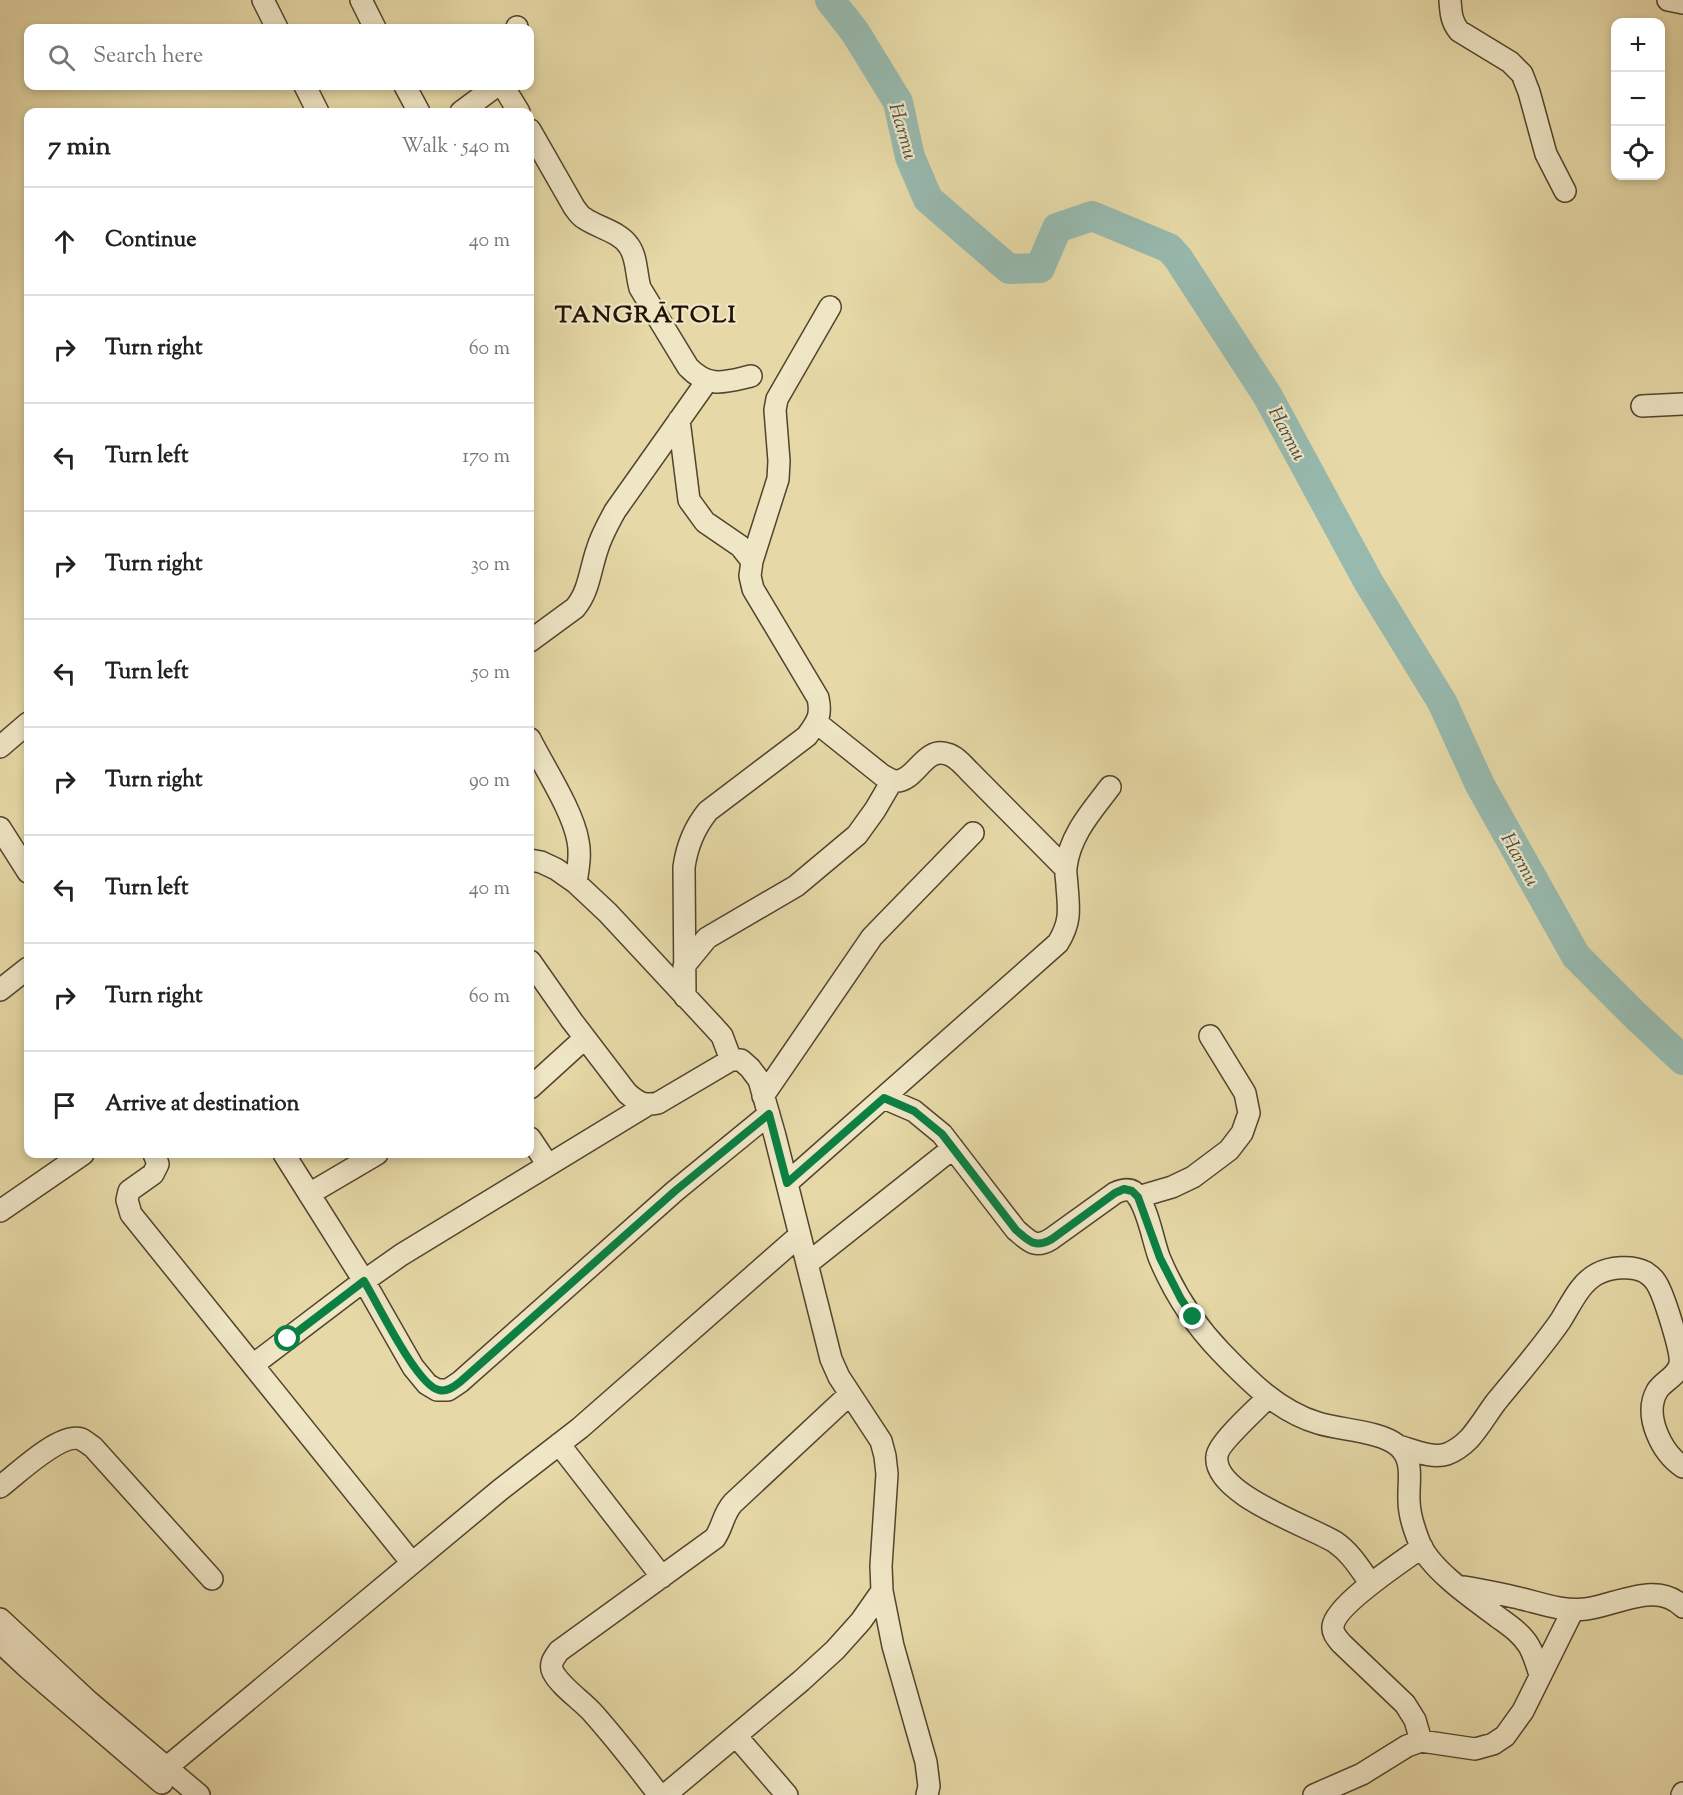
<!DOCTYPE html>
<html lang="en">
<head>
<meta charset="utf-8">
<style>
  :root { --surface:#fff; --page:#f6f6f6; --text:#222; --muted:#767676; --line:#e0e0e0 }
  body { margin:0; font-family:"Sorts Mill Goudy",serif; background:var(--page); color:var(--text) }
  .controls { position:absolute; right:18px; top:18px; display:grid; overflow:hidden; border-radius:12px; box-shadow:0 3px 9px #0003 }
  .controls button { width:54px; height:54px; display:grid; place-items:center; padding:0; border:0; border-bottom:2px solid var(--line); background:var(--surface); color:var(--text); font:30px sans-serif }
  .stop { position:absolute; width:18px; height:18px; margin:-14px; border:4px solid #0b8043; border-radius:50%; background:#fff }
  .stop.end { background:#0b8043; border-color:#fff; box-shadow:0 2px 6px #0008 }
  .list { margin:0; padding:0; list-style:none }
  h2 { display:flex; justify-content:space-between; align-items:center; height:78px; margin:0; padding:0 24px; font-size:26px }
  h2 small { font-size:20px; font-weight:400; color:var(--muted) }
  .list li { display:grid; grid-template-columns:39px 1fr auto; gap:18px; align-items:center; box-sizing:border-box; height:108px; padding:0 24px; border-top:2px solid var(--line) }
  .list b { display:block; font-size:22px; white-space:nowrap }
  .list em { font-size:20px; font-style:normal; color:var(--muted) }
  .icon { flex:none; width:33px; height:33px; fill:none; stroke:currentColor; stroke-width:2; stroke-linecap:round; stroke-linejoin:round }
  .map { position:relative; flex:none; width:1683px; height:1795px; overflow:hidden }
  .search { position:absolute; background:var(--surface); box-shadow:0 3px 9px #0003; left:24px; top:24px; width:510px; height:66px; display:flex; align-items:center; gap:15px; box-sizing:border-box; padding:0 21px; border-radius:12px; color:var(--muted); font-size:22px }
  .panel { position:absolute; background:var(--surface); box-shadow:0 3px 9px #0003; left:24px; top:108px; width:510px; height:1050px; border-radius:12px }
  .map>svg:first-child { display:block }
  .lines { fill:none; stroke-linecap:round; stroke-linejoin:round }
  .river { stroke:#97b9ae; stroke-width:30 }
  .minor-casing { stroke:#52442d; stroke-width:24 }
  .minor { stroke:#efe6c6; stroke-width:21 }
  .route { stroke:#0b8043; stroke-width:8 }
  .labels { text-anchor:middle; stroke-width:4.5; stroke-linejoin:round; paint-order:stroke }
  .water-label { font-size:20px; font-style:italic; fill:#4a4d40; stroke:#efe6c6 }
  .district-label { font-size:24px; font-weight:bold; letter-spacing:1.5px; fill:#211304; stroke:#efe6c6 }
</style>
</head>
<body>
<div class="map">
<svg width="1683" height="1795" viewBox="0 0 1683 1795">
  <rect width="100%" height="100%" fill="#e6d9a7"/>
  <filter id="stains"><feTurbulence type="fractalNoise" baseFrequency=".00333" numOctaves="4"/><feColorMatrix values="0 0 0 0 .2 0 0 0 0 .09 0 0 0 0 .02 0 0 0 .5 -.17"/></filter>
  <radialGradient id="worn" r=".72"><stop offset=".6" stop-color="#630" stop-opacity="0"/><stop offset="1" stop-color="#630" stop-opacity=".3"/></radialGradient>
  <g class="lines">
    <path class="river" d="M830,0L855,32L898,102L910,157L928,199L1009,269L1040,268L1057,228L1092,216L1169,248L1178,258L1267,395L1369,583L1442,702L1480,785L1576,956L1637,1017L1683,1060"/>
    <defs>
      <path id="minor" d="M263,0L277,28
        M361,0L375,28
        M1450,0C1451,13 1451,21 1459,31L1510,62L1522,74L1529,92L1546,154L1565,191
        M1668,0L1683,3
        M517,27V28
        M305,86L318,112
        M405,86L419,112
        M503,86L519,112
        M461,112L496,86
        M530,130L574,207C577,211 580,216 584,218C598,228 619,231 629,246C637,257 636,274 640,288L688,367C709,389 725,382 751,376
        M1642,406L1683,404
        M679,420L689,500L705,522L740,546L752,561
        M530,641L575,608C589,592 590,570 597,550C601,536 608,524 615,511L707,381
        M817,723L882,775C886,777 890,780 895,781C915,783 924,746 947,754C956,756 963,765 969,771L1066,869
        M530,739C544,767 573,811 578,841C581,855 578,869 576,883
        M0,747L28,723
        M0,828L28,872
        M530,860L541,862L556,869L576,883L608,913L714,1027L722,1036L731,1060
        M530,961L572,1021L627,1093C638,1103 644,1106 658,1103L731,1060H741L750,1068L759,1080L775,1136L831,1359L839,1377L881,1441L885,1456L887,1474L881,1566L882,1591L893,1646L926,1762L929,1786L927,1795
        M684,966L707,938L796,886L857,835L875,810L892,781
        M0,990L28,968
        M685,997L684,867C687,846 694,828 708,811L807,736C817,722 822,716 818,698L753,589L750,576L752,561L778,479L779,461L775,410L777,399L830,307
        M530,1088L585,1038
        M763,1096L872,937L973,833
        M884,1098L914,1111L942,1134L1016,1230C1029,1241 1035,1249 1051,1239L1115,1193C1124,1189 1132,1187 1138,1197C1148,1211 1153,1240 1159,1257C1173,1291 1195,1325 1221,1352C1249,1381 1278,1411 1318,1423C1340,1430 1380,1431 1397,1445C1415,1459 1408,1481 1409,1500C1409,1515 1414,1529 1420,1544C1432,1571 1475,1600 1499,1618C1510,1626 1522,1634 1529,1646C1534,1655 1537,1665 1540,1675
        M530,1138L548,1165
        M154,1154L158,1164L153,1174L129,1191L127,1200L131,1214L412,1563
        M284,1154L364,1281L413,1367L427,1384L437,1390H448L460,1382L675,1191L769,1114
        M787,1183L1058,943C1071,922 1069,910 1067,886C1067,880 1065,873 1066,867C1070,835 1091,812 1110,787
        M309,1194L377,1154
        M1138,1197L1172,1187L1193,1177L1229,1150L1242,1133L1249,1113L1245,1093L1210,1036
        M0,1211L83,1154
        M807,1264L953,1148
        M253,1365L357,1286L401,1255L647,1105
        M1267,1398C1257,1409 1218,1443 1217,1456C1212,1494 1309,1526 1335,1542C1351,1553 1360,1569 1371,1584
        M559,1444L662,1577
        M1398,1446C1413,1450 1432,1459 1447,1454C1455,1451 1463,1445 1469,1439C1479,1428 1487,1414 1496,1402C1518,1375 1541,1349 1561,1320C1571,1304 1580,1283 1597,1274C1610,1267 1632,1265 1645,1272C1648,1274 1653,1278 1655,1281C1663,1291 1682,1352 1680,1364C1677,1377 1663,1381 1657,1391C1643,1416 1662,1453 1683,1467
        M0,1487C16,1475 60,1432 81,1439C85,1441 90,1445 93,1447L212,1579
        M1464,1587C1480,1590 1497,1593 1514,1597C1538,1602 1561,1612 1586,1609C1617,1605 1657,1580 1683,1607
        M0,1619L88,1701L199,1795
        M0,1642L29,1669L162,1783
        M736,1736L787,1795
        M1421,1741L1415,1720L1405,1704L1341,1643C1337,1638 1332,1633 1333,1626C1336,1604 1403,1561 1422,1547
        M166,1768L500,1490L580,1428L800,1235
        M659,1795C637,1766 616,1739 592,1712C581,1700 560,1686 553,1672C549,1664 554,1658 559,1651L715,1538C723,1526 723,1514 733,1503L850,1394
        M665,1795L801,1681L835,1650L861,1621L882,1591
        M1314,1795L1362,1774L1407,1746L1421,1741L1475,1749L1493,1744L1505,1736L1523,1711L1573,1610
        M1682,1795L1683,1793"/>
    </defs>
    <use href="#minor" class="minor-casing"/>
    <use href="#minor" class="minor"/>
  </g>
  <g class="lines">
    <path class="route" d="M288,1339L364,1281C377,1302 417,1386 439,1390C447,1392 453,1387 460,1382L675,1191L769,1114L787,1183L884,1098L914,1111L942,1134L1016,1230C1029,1241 1035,1249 1052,1239L1115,1193L1124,1189L1132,1191L1138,1197L1160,1258L1181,1299L1193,1317"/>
  </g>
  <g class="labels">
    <g class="water-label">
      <text transform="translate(904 131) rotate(74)" y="7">Harmu</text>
      <text transform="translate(1288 433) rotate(62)" y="7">Harmu</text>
      <text transform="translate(1521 859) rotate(61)" y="7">Harmu</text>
    </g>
    <g class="district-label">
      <text x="646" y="322">TANGRĀTOLI</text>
    </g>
  </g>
  <rect width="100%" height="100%" filter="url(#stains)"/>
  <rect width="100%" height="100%" fill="url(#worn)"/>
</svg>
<div class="controls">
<button>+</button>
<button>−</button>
<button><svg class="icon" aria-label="locate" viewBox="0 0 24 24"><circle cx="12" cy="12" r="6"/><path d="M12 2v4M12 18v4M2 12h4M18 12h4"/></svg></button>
</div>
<div class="stop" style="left:288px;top:1339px"></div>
<div class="stop end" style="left:1193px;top:1317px"></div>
<div class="search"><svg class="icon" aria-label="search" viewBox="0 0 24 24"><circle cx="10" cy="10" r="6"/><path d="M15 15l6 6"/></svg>Search here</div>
<section class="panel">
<h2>7 min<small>Walk · 540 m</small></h2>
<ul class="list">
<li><svg class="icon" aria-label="ahead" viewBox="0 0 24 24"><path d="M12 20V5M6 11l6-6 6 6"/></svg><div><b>Continue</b></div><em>40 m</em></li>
<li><svg class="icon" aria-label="right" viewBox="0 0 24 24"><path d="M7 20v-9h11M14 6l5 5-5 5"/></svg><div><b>Turn right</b></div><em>60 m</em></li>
<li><svg class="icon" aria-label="left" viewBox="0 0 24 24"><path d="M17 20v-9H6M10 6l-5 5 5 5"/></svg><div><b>Turn left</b></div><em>170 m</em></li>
<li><svg class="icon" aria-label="right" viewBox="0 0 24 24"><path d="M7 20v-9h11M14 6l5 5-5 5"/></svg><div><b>Turn right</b></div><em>30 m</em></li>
<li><svg class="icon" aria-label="left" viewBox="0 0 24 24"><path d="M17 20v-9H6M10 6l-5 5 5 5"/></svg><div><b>Turn left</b></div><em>50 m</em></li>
<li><svg class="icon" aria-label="right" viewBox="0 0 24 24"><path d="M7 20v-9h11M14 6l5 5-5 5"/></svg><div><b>Turn right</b></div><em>90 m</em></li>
<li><svg class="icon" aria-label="left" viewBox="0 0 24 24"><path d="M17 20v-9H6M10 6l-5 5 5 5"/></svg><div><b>Turn left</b></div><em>40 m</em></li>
<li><svg class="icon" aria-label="right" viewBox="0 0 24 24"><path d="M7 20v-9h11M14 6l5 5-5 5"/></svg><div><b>Turn right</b></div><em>60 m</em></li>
<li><svg class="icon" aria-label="arrive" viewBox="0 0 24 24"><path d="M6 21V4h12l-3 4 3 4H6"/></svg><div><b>Arrive at destination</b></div></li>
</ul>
</section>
</div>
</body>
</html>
